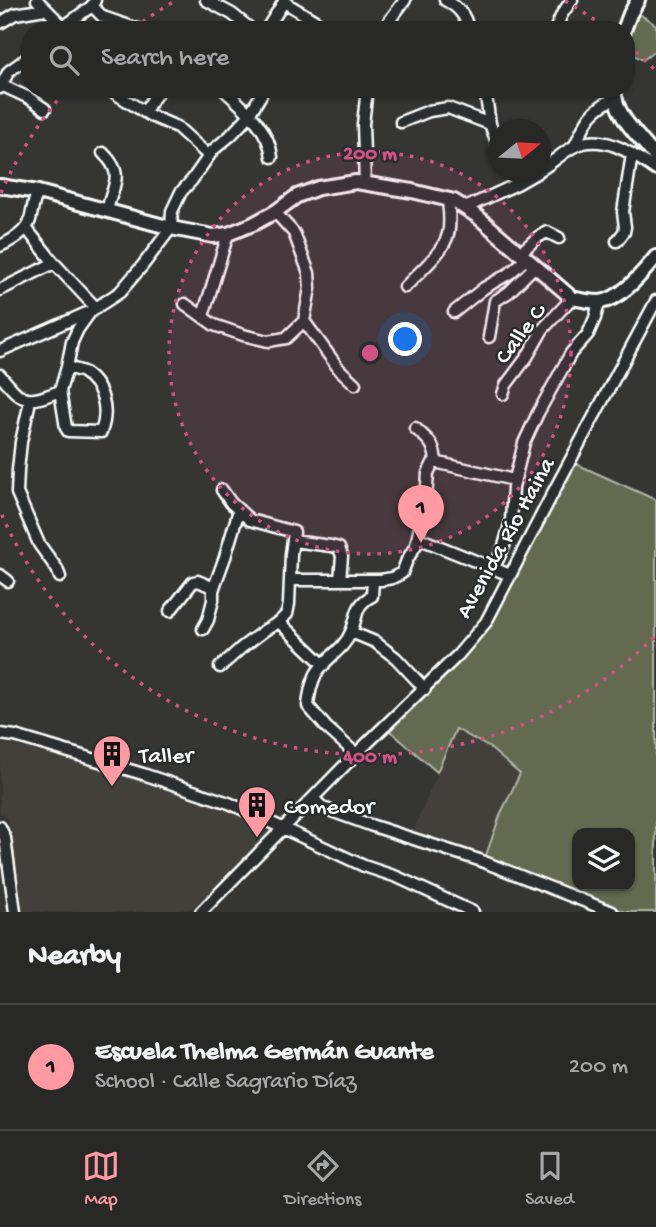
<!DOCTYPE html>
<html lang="en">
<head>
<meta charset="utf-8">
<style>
  :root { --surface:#282827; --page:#343433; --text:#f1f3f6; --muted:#a5a6a7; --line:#444; --accent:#ff9aa2 }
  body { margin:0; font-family:"Gochi Hand",sans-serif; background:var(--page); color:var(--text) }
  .controls { position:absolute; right:21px; bottom:21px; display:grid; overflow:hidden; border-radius:14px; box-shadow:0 2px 5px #0004 }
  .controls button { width:63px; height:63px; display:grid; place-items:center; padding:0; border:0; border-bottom:2px solid var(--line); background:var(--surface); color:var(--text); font:35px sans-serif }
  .compass { position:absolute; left:488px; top:119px; width:63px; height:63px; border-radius:50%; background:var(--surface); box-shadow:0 2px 5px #0004; rotate:72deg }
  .you { position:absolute; left:406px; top:340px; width:24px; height:24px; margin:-18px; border:5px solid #fff; border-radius:50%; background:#1a73e8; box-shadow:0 0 0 10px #1a73e833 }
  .badge { display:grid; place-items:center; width:46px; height:46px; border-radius:50%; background:var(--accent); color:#111; font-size:23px; font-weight:700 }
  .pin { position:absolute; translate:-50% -58px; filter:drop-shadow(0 2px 4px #0008) }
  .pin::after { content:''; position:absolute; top:37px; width:24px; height:21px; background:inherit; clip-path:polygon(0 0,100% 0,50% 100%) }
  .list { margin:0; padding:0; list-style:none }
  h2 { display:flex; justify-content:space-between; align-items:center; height:91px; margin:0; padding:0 28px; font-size:30px }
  h2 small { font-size:23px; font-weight:400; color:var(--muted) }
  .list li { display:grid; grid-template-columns:46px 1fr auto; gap:21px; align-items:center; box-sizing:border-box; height:126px; padding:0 28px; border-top:2px solid var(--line) }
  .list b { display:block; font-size:26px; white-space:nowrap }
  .list p { margin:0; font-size:23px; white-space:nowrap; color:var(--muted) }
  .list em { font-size:23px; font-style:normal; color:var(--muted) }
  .icon { flex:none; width:38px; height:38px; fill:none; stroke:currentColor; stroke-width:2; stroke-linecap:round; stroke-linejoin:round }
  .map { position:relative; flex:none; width:656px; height:912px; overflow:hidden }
  .search { position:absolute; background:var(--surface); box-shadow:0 2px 5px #0004; left:21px; right:21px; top:21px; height:77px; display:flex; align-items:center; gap:18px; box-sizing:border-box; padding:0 24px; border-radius:28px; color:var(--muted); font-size:26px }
  .sheet { height:217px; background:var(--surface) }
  nav { display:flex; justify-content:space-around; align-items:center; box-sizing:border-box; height:98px; border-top:2px solid var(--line); background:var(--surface); font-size:19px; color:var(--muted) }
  nav a { display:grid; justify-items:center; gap:4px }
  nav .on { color:var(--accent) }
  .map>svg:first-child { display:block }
  .built { fill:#43413b }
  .green { fill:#636a50; stroke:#b1b4a8; stroke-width:2; fill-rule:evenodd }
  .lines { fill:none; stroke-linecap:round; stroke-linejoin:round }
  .minor-casing { stroke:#fff; stroke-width:15 }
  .major-casing { stroke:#fff; stroke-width:18 }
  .minor { stroke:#2a2d2e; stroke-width:10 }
  .major { stroke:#2a2d2e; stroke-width:12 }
  .ring { fill:none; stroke:#d15284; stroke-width:3.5; stroke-dasharray:3.5 7 }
  .labels { text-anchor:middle; stroke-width:5; stroke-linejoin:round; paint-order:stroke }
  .street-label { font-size:24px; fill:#fff; stroke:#2a2d2e }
  .poi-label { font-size:24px; fill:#fff; stroke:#2a2d2e; text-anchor:start }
  .centre { fill:#d15284; stroke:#2a2d2e; stroke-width:3.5 }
  .ring-label { font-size:21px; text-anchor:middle; font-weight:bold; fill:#d15284; stroke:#2a2d2e; stroke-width:5; stroke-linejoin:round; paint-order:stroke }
</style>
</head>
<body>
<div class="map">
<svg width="656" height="912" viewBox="0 0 656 912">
  <rect width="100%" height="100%" fill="#353634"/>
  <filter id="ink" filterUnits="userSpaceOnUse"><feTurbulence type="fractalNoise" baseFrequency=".0143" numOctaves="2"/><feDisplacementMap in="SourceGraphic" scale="14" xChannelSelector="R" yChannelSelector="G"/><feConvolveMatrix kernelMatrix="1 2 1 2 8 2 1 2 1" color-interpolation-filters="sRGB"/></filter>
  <g filter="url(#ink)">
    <path class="built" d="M456,729L490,748L520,774L501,813L485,858L412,834Z
      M7,744L146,776L276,827L192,908L169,912H22L8,820L4,814H0V745Z"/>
    <path class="green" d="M638,13L656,25V50L643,60L626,51V42Z
      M574,463L656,500V912H626L485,858L501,813L520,774L490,748L456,729L437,772L389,730L461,659ZM577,833H630V886H577Z"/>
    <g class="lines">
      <defs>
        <path id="minor" d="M37,0L64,27
          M206,0L232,14L252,30
          M445,0C458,7 466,15 468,30
          M284,2L330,30
          M92,6L103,17L141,30
          M0,23L15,14L45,9
          M59,30L92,6L95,0
          M266,30L285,0
          M386,30L389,21L405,0
          M555,30L562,14L572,0
          M1,85L29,98L45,109
          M0,88L9,71L30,56
          M108,89L151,116L177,127L209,156
          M223,89C244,108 269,128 272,157
          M485,89L490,124L498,145
          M144,112L160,89
          M401,122L429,111L448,108L490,124
          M575,145C587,120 589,111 615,98
          M103,153C126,175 112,185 107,211
          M540,170C552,163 562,153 573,147C602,131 633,154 656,170
          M511,172L517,184
          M365,184L363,124L367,89
          M465,208L517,184L538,172
          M26,228L54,263L96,308
          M617,241L624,232L625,227L623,212L632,154
          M0,246C11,241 26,233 30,220C33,209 32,204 38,192
          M519,254L538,237L547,232L559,238
          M405,287C417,274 444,252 448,234C451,223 449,211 448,200
          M0,290L54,263
          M185,304L214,325L243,335L268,341L286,338L304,321L310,288L309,273L294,233L275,212
          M454,312L484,288L510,273L526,259
          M203,316L228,234
          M304,321L339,369L355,384
          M489,337L495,301L509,292L535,266
          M0,351L91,311
          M67,367C72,369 79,370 83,372C104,385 109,411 101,432L68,431L66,428L60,391L67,367L72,342L78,329L91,311L120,292L143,265L171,228L172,211L181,192L192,180L213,150L230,136L247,118L261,95L262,89
          M0,375C24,404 26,404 60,391
          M503,394L506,385L527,357L543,329L572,298
          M30,401L21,442L18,470L17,493L39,544L57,569L60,577
          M415,428C428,440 435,443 436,463
          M418,538L510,575
          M293,541L331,546L339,548L342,556L340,580
          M494,568L504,546L511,521L513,487L524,443L538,413L571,353L588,334L595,318L599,302
          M0,575L8,581
          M290,580H381L392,578L402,573L407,560L416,545L426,499L428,473L433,463H439L514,480
          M170,611L193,582L198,581L214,588
          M279,622L324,665
          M203,629L208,620L213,600V590L225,557L239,510
          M351,632L375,642L396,658L425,689
          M220,667L241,648L265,630L279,622L287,614L289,604L291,554L294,532L250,520L231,503L222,490
          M0,734L15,736L143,774L229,803L364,866L397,877L473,912
          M356,754L326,727L308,706C309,694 311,684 316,674C325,658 344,650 351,632C358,617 354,605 372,596L373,580
          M313,798L323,808L370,825L479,860L612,912
          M0,827L5,838L15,912
          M201,912L356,754L458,655L486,622L555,489L656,301"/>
        <path id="major" d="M624,30L630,14L638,0
          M614,89C616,119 640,136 656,158
          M0,186L38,192L171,228L213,236L228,234L253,224L275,212L297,196L318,188L356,182L412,191L454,201L477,216L572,298C581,300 591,302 600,302C621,300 643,272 656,257"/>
      </defs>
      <use href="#minor" class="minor-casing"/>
      <use href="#major" class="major-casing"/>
      <use href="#minor" class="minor"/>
      <use href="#major" class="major"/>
    </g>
  </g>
  <circle cx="370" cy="353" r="201" fill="#d15284" fill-opacity=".12"/>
  <g class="ring">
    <circle cx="370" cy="353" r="201"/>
    <path d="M654 637A402 402 0 0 1 1 513M1 193A402 402 0 0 1 67 89M134 28A402 402 0 0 1 175 1M565 1A402 402 0 0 1 606 28M628 45A402 402 0 0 1 654 69"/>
  </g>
  <defs>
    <symbol id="building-pin" viewBox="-11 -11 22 30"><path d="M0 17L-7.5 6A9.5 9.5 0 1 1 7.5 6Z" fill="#ff9aa2" stroke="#2a2d2e"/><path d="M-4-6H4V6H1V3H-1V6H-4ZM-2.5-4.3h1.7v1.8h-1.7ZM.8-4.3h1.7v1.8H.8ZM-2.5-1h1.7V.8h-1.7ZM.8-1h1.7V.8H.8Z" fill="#111"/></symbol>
  </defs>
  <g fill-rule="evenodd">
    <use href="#building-pin" x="90" y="732" width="44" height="60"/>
    <use href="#building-pin" x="235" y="783" width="44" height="60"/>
  </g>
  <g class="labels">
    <g class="street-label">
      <text transform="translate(519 333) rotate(-53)" y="8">Calle C</text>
      <text transform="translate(504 537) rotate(-61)" y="8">Avenida Río Haina</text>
    </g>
    <g class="poi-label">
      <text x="139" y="762">Taller</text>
      <text x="284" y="813">Comedor</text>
    </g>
  </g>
  <circle cx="370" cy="353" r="10" class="centre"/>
  <g class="ring-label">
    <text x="370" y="159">200 m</text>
    <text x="370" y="762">400 m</text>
  </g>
</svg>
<div class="controls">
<button><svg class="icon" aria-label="layers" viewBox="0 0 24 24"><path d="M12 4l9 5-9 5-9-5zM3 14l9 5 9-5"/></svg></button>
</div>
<svg class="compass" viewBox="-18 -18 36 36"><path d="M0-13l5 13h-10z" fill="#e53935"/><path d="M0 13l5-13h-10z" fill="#a5a6a7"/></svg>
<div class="you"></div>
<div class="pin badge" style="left:421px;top:543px">1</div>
<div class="search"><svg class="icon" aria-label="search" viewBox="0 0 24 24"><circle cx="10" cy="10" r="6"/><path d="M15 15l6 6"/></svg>Search here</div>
</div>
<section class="sheet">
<h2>Nearby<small></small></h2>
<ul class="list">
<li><span class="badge">1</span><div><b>Escuela Thelma Germán Guante</b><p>School · Calle Sagrario Díaz</p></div><em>200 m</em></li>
</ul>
</section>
<nav>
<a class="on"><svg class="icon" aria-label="map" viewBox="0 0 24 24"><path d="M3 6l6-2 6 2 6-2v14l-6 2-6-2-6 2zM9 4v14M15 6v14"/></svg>Map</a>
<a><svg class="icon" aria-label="directions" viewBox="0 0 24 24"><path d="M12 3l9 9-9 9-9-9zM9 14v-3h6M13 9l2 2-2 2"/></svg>Directions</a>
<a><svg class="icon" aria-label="saved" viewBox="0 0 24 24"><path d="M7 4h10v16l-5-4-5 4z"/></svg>Saved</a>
</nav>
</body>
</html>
